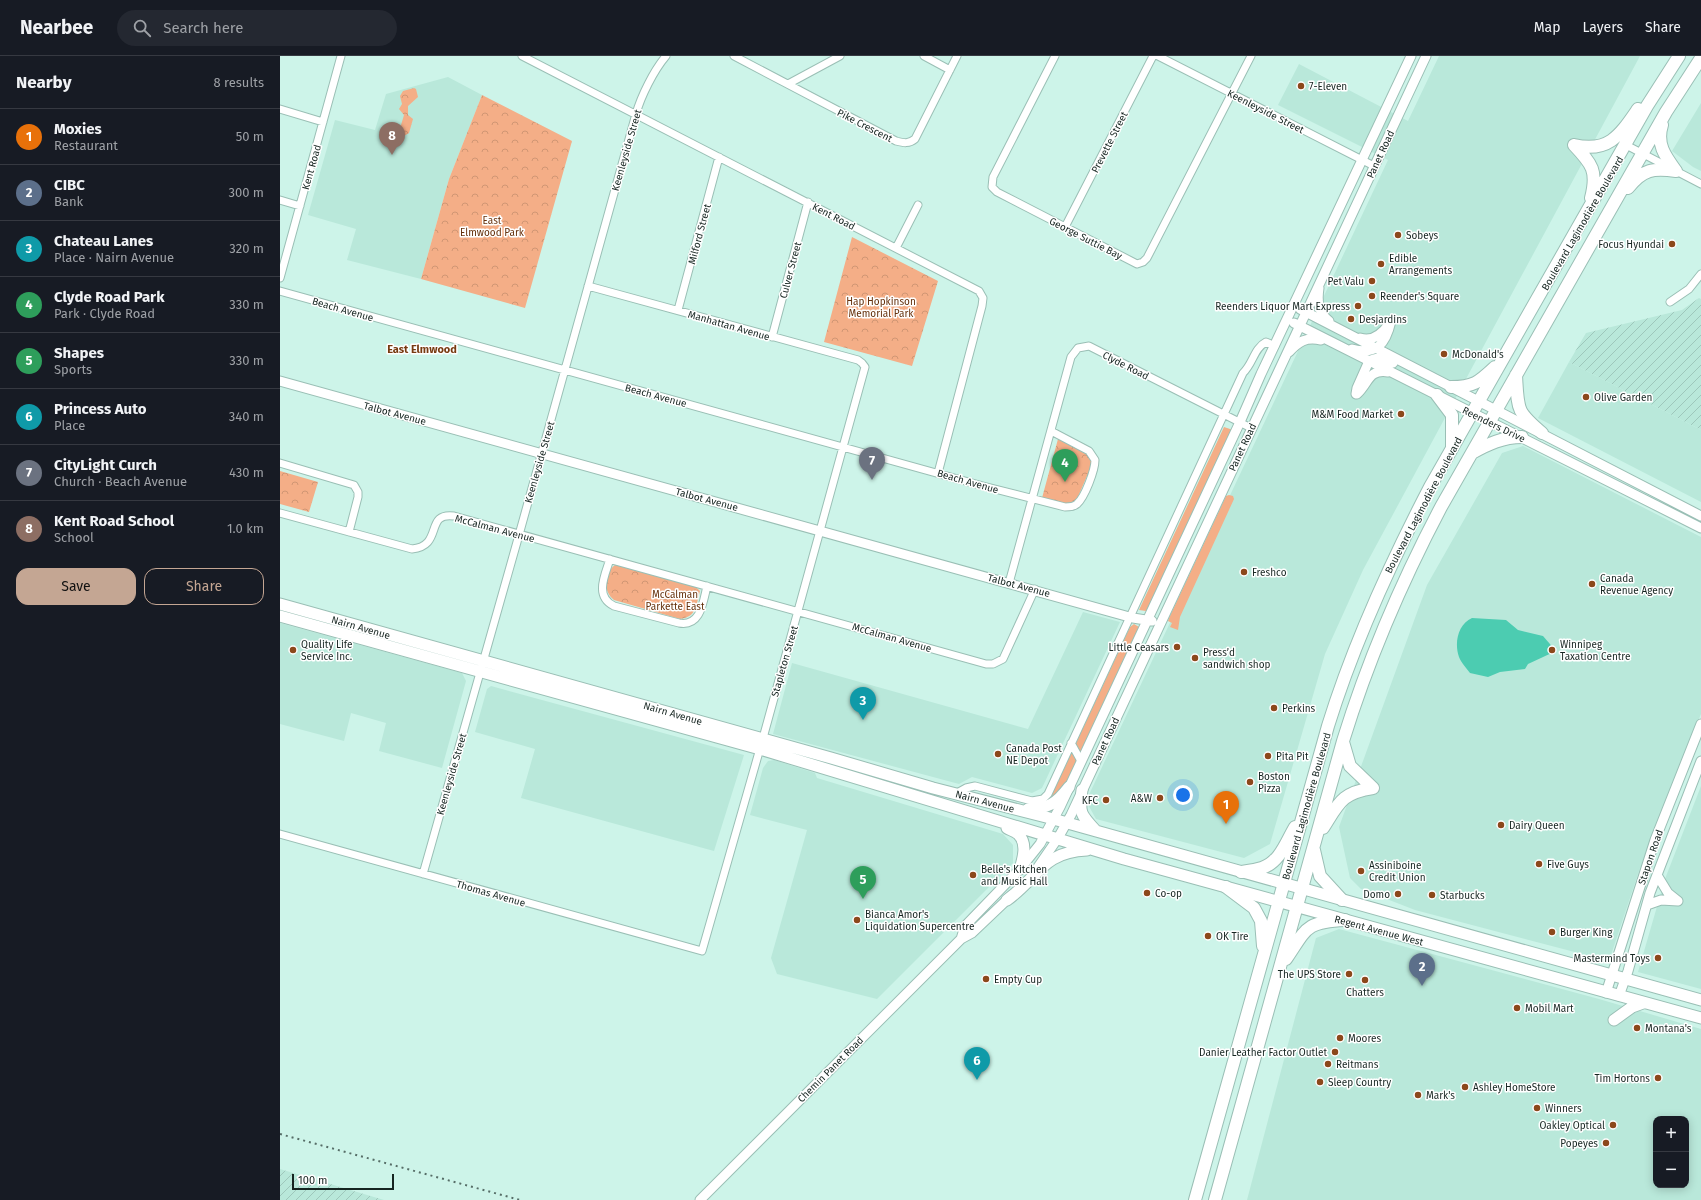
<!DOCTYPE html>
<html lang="en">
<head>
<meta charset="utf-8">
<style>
  :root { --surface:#171b24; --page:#242831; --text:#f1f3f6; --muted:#9ea1a6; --line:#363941; --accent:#c4a693 }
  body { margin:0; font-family:"Fira Sans",sans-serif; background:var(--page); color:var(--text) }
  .controls { position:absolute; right:12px; bottom:12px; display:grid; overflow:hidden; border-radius:8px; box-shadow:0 2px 10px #0003 }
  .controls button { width:36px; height:36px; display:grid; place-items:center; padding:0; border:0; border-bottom:1px solid var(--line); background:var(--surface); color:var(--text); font:20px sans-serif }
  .scale { position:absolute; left:12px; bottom:10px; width:102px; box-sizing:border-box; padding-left:4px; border:2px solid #162521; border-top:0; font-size:11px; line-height:14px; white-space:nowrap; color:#162521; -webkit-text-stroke:3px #fff; paint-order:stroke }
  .you { position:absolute; left:903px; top:739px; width:14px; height:14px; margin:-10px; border:3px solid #fff; border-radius:50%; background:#1a73e8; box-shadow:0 0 0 6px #1a73e833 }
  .badge { display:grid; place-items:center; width:26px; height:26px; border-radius:50%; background:var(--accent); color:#fff; font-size:13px; font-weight:700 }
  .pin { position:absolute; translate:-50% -33px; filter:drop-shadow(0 1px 2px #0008) }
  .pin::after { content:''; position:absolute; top:21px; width:14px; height:12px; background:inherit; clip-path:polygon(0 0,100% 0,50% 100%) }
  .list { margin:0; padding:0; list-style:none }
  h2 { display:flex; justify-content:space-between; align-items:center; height:52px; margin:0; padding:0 16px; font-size:17px }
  h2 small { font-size:13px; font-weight:400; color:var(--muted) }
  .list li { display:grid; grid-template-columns:26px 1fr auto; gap:12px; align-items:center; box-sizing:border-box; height:56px; padding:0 16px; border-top:1px solid var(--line) }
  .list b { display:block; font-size:15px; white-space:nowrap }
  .list p { margin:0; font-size:13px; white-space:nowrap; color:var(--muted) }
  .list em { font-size:13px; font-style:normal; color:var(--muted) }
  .actions { display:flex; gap:8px; padding:12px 16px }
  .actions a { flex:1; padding:9px 0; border:1px solid var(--accent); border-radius:12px; text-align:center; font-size:14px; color:var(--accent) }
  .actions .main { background:var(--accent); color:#111 }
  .icon { flex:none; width:22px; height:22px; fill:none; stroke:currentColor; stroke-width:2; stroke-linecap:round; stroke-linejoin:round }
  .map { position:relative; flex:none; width:1421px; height:1144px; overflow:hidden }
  header { display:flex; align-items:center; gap:24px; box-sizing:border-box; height:56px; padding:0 20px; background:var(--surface); border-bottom:1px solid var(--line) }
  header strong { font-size:19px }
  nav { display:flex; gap:22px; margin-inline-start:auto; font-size:14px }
  .search { width:280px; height:36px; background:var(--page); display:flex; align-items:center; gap:10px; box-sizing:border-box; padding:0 14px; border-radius:22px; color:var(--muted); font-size:15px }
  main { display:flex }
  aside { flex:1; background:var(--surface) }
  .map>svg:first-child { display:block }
  .built { fill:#b9e8da; fill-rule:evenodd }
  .industrial { fill:url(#industrial-furrows) }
  .grass { fill:#f4ae87 }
  .forest { fill:url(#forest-crowns) }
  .water { fill:#4cccb1 }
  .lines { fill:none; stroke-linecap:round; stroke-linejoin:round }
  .minor-casing { stroke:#9abfb5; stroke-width:9 }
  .tertiary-casing { stroke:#9abfb5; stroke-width:11 }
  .secondary-casing { stroke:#9abfb5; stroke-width:13 }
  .primary-casing { stroke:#9abfb5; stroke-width:14 }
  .minor { stroke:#fff; stroke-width:7 }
  .tertiary { stroke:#fff; stroke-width:9 }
  .secondary { stroke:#fff; stroke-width:11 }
  .primary { stroke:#fff; stroke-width:12 }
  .rail { stroke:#566d67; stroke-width:2; stroke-dasharray:2 4; stroke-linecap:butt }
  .poi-dot { fill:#8c481b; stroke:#fff; stroke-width:1.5 }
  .labels { text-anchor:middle; stroke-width:3; stroke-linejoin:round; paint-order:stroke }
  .poi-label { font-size:10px; fill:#162521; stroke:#fff; text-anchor:start }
  .street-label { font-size:10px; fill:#162521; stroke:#fff }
  .park-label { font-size:10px; fill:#65300b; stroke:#fff }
  .neighbourhood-label { font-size:11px; font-weight:bold; fill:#773a10; stroke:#fff }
</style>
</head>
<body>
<header>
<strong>Nearbee</strong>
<div class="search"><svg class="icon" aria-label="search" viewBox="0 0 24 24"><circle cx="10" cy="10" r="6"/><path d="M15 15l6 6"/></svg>Search here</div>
<nav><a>Map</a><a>Layers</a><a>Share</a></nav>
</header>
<main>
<aside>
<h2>Nearby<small>8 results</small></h2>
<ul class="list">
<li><span class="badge" style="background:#e8710a">1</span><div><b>Moxies</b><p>Restaurant</p></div><em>50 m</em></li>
<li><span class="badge" style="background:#5c6f8a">2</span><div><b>CIBC</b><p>Bank</p></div><em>300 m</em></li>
<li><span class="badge" style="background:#0f9aa8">3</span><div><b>Chateau Lanes</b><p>Place · Nairn Avenue</p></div><em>320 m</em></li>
<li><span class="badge" style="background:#2e9e5b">4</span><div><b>Clyde Road Park</b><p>Park · Clyde Road</p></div><em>330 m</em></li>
<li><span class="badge" style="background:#2e9e5b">5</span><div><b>Shapes</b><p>Sports</p></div><em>330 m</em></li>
<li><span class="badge" style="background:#0f9aa8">6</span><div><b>Princess Auto</b><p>Place</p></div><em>340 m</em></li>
<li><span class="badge" style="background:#6b7280">7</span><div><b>CityLight Curch</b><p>Church · Beach Avenue</p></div><em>430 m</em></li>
<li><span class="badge" style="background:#8d6e63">8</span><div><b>Kent Road School</b><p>School</p></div><em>1.0 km</em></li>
</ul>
<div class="actions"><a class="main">Save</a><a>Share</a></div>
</aside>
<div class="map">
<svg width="1421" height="1144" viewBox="0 0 1421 1144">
  <defs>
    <pattern id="industrial-furrows" width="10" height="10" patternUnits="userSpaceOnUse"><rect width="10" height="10" fill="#b9e8da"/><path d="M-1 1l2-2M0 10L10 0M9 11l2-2" fill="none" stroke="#9ec7bb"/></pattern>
    <pattern id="forest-crowns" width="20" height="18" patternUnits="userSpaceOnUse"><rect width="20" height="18" fill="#f4ae87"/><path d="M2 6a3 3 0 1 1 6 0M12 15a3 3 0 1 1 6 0" fill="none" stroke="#d09674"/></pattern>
  </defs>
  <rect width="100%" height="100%" fill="#cdf4e9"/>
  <path class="built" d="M1159,0H1360L1083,514L1045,598L990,788L964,802L816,763L806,745L1108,104L998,49L1019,8L1128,65Z
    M168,21L202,39L169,123L141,223L67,204L76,173L28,159L55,64L95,74L106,38Z
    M1421,47V115L1413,111L1392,95Z
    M1289,306L1421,374V446L1258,362Z
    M1243,390L1421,481V658L1391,730L1359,815L1329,905L1135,854L1081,833L1070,822L1059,771L1147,529L1222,397Z
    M803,556L840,566L762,732L752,737L692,721L679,728L493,678L512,607L748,673Z
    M0,567L182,617L186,625L162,712L99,695L106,667L71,657L64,685L0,668Z
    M211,630L464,699L434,795L241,742L255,693L195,676L207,633Z
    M494,704L535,717L537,722L723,778L733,789V807L597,943L497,918L491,902L527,774L470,759L483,712L488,705Z
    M1421,730V933L1358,916L1385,823Z
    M1059,873L1319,943L1421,973V1144H967L1036,882ZM1376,1063H1406V1129H1376Z"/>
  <path class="industrial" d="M1419,242L1421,243V374L1289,306L1306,277L1402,254Z
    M0,1113L104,1144H0Z"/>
  <path class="grass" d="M944,371L953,374L869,553L866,555L859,554Z
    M949,439L953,440L954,443L900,561L898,574L890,571L892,567L888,565L889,562L946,440Z
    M854,568L859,571L801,698L796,690V687L850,571Z
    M792,696L797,702V707L785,733L770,742Z"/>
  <path class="forest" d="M134,32L136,33L138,41L128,50V59L133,63L129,77L124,80L118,79L124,59L119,53L122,48L120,40L123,35Z
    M202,39L292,85L245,252L141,223L169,123Z
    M572,181L658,225L632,310L544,286Z
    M778,383L806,398L811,403V411L797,443L792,446L786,448L762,442Z
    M0,415L38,426L29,456L0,448Z
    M335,509L416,531L420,535C416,549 417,561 400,563L334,544C323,535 323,518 335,509Z"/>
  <path class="water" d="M1192,562L1226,564L1238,574L1263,580L1276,595L1248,608L1245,613L1220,616L1208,621L1190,617C1186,612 1181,606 1179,601C1174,587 1178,568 1192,562Z"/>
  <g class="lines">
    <defs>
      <path id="minor" d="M242,0L699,235L703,242L702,250L658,417
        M454,0L616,85C624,87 629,88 635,83L677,0
        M644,0L670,14
        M775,0L713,121L712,131L717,136L857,208L863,206L867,202L971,0
        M878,0L1094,110
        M508,28L560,0
        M0,53L43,66
        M1346,89L1421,128
        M0,144L20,150
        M785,171L873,0
        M616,192L638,149
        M0,222L61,0
        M0,235L703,430L785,451C789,451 794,451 797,448C805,441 815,414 815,404L809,395L771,375
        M1390,246L1409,233L1421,218
        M398,254L439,101
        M492,281L528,146
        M0,407L74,429L78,436V441L69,476
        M0,457L132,493C164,490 144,456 174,460L706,608H713L723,603L755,533
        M330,503C325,519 314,540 334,550L399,567C421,571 423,546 427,530
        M729,527L791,301L798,292L809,290L971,372
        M791,687L801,705
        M677,737L686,732L695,730L752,745L763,743L768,738L963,317C973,308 974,292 986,286L995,290
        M0,778L422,895L483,682L585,311L582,307L578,304L308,230
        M143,818L237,486L356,58C361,40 374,14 386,0"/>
      <path id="tertiary" d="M1039,232C1037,245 1038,256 1049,265
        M1020,253L1421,460
        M1014,267L1421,472
        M1080,282C1092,286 1102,278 1109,268
        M1072,293C1097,300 1106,287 1111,265
        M1009,296C1019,285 1026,281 1041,284
        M0,325L853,562L872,565
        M1076,338L1077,332L1089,305C1097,300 1105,302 1113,307
        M1077,338C1089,327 1088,313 1108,316
        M758,811L778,782L791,759L1146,0
        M1377,819L1388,837L1398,845
        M1367,849L1381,844L1398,845
        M681,883L685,870L740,813L760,788L780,751L960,366L981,318L1131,0
        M1326,937L1375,784L1421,668
        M1339,940L1348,915L1370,837L1421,705
        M420,1144L681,883L692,877L732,839"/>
      <path id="secondary" d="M0,548L551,702L653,732L766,761L1421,944
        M0,560L480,693L844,803L946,831L1421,962
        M802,734C799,757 800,758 816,775
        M748,753C769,752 776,748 789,731
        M727,772C730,774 735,775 738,778C748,787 743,803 740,813
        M727,844C759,821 762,796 807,794
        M1334,964L1352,951L1363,947"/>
      <path id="primary" d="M1382,69C1376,88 1385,100 1396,115
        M1294,89C1329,97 1340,79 1358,53
        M1294,89C1312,108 1318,115 1311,142
        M1348,132C1363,113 1373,112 1396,115
        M1236,319C1238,354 1236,355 1262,377
        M1171,331C1194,331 1199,326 1215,311
        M1157,339L1172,359V391
        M1192,397C1208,388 1223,381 1242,381
        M1063,686L1070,710L1093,732
        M1043,772C1059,747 1061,737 1093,732
        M1034,794L1040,820L1062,844
        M961,816C968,815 976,814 982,812C1000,806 1006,786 1015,771
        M946,831L974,852L981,865L983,890
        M1006,903C1027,872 1025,866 1065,864
        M915,1144L1048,670C1074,586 1110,508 1150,431L1367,50L1399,0
        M935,1144L1063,685C1088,604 1121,527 1161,451L1386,56L1421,2"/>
    </defs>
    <use href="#minor" class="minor-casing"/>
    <use href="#tertiary" class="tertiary-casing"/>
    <use href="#secondary" class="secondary-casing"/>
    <use href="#primary" class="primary-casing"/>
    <use href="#minor" class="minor"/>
    <use href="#tertiary" class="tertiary"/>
    <use href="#secondary" class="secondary"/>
    <use href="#primary" class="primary"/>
    <path class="rail" d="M0,1078L240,1144"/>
  </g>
  <g class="poi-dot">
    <circle cx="1021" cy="30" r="4"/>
    <circle cx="1118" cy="179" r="4"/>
    <circle cx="1392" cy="188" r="4"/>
    <circle cx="1101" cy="208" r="4"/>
    <circle cx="1092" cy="225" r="4"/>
    <circle cx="1092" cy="240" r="4"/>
    <circle cx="1078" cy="250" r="4"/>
    <circle cx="1071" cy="263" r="4"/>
    <circle cx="1164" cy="298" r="4"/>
    <circle cx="1306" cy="341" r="4"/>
    <circle cx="1121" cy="358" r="4"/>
    <circle cx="964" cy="516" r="4"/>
    <circle cx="1312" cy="528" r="4"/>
    <circle cx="897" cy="591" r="4"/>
    <circle cx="13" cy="594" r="4"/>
    <circle cx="1272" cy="594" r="4"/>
    <circle cx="915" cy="602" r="4"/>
    <circle cx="994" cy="652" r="4"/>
    <circle cx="718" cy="698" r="4"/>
    <circle cx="988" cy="700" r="4"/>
    <circle cx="970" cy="726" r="4"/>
    <circle cx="880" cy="742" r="4"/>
    <circle cx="826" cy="744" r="4"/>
    <circle cx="1221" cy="769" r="4"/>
    <circle cx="1259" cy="808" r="4"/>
    <circle cx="1081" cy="815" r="4"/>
    <circle cx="693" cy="819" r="4"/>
    <circle cx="867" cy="837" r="4"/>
    <circle cx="1118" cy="838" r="4"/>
    <circle cx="1152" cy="839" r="4"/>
    <circle cx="577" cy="864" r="4"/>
    <circle cx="1272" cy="876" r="4"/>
    <circle cx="928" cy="880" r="4"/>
    <circle cx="1378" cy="902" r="4"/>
    <circle cx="1069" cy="918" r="4"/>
    <circle cx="706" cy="923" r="4"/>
    <circle cx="1085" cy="924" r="4"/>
    <circle cx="1237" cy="952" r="4"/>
    <circle cx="1357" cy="972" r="4"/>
    <circle cx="1060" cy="982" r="4"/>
    <circle cx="1055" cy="996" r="4"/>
    <circle cx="1048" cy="1008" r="4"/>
    <circle cx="1378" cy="1022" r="4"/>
    <circle cx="1040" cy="1026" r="4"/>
    <circle cx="1185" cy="1031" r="4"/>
    <circle cx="1138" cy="1039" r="4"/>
    <circle cx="1257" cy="1052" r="4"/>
    <circle cx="1333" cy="1069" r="4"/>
    <circle cx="1326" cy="1087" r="4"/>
  </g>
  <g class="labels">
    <g class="poi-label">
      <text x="1029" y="34">7-Eleven</text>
      <text x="1126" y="183">Sobeys</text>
      <text x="1384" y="192" text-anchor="end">Focus Hyundai</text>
      <text x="1109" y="206">Edible<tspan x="1109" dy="12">Arrangements</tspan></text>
      <text x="1084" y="229" text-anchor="end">Pet Valu</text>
      <text x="1100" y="244">Reender's Square</text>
      <text x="1070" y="254" text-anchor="end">Reenders Liquor Mart Express</text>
      <text x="1079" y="267">Desjardins</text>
      <text x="1172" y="302">McDonald's</text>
      <text x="1314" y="345">Olive Garden</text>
      <text x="1113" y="362" text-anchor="end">M&amp;M Food Market</text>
      <text x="972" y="520">Freshco</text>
      <text x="1320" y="526">Canada<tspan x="1320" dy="12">Revenue Agency</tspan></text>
      <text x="21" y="592">Quality Life<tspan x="21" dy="12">Service Inc.</tspan></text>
      <text x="1280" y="592">Winnipeg<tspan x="1280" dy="12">Taxation Centre</tspan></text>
      <text x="889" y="595" text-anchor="end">Little Ceasars</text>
      <text x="923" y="600">Press’d<tspan x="923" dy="12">sandwich shop</tspan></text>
      <text x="1002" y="656">Perkins</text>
      <text x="726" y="696">Canada Post<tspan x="726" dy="12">NE Depot</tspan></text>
      <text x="996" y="704">Pita Pit</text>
      <text x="978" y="724">Boston<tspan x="978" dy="12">Pizza</tspan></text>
      <text x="872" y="746" text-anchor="end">A&amp;W</text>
      <text x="818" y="748" text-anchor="end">KFC</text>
      <text x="1229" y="773">Dairy Queen</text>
      <text x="1267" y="812">Five Guys</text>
      <text x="1089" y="813">Assiniboine<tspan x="1089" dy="12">Credit Union</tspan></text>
      <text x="701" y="817">Belle's Kitchen<tspan x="701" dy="12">and Music Hall</tspan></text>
      <text x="875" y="841">Co-op</text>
      <text x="1110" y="842" text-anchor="end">Domo</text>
      <text x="1160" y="843">Starbucks</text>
      <text x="585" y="862">Bianca Amor's<tspan x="585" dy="12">Liquidation Supercentre</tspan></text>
      <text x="1280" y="880">Burger King</text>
      <text x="936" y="884">OK Tire</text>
      <text x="1370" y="906" text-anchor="end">Mastermind Toys</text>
      <text x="1061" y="922" text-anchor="end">The UPS Store</text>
      <text x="714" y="927">Empty Cup</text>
      <text x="1085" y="940" text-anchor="middle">Chatters</text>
      <text x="1245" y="956">Mobil Mart</text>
      <text x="1365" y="976">Montana's</text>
      <text x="1068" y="986">Moores</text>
      <text x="1047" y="1000" text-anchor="end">Danier Leather Factor Outlet</text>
      <text x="1056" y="1012">Reitmans</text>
      <text x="1370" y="1026" text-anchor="end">Tim Hortons</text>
      <text x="1048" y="1030">Sleep Country</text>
      <text x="1193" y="1035">Ashley HomeStore</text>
      <text x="1146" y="1043">Mark's</text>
      <text x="1265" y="1056">Winners</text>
      <text x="1325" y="1073" text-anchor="end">Oakley Optical</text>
      <text x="1318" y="1091" text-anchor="end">Popeyes</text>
    </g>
    <g class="street-label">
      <text transform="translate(986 55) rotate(27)" y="4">Keenleyside Street</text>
      <text transform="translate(585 69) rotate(27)" y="4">Pike Crescent</text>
      <text transform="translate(829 86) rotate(-63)" y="4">Prevette Street</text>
      <text transform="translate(346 94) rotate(-74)" y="4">Keenleyside Street</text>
      <text transform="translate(1100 98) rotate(-65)" y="4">Panet Road</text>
      <text transform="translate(31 111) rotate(-74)" y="4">Kent Road</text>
      <text transform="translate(554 160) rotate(27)" y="4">Kent Road</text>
      <text transform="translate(1302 167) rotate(-60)" y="4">Boulevard Lagimodière Boulevard</text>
      <text transform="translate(419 178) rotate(-75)" y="4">Milford Street</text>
      <text transform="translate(806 182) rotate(27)" y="4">George Suttie Bay</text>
      <text transform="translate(510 214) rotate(-75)" y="4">Culver Street</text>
      <text transform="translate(63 253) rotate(16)" y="4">Beach Avenue</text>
      <text transform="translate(449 269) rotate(16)" y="4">Manhattan Avenue</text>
      <text transform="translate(846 309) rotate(27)" y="4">Clyde Road</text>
      <text transform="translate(376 339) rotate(15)" y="4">Beach Avenue</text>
      <text transform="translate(115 357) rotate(15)" y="4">Talbot Avenue</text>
      <text transform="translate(1214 368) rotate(26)" y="4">Reenders Drive</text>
      <text transform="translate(962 391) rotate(-65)" y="4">Panet Road</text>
      <text transform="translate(259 406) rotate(-74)" y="4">Keenleyside Street</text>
      <text transform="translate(688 425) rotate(16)" y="4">Beach Avenue</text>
      <text transform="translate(427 443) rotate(15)" y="4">Talbot Avenue</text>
      <text transform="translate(1143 449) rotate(-62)" y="4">Boulevard Lagimodière Boulevard</text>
      <text transform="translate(215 472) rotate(15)" y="4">McCalman Avenue</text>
      <text transform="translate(739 529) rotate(15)" y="4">Talbot Avenue</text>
      <text transform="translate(81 571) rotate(16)" y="4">Nairn Avenue</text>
      <text transform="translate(612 581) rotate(16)" y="4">McCalman Avenue</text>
      <text transform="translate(504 605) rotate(-74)" y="4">Stapleton Street</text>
      <text transform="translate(393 657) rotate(16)" y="4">Nairn Avenue</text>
      <text transform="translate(825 685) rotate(-65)" y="4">Panet Road</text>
      <text transform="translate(171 718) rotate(-74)" y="4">Keenleyside Street</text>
      <text transform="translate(705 745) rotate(15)" y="4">Nairn Avenue</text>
      <text transform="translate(1026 750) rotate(-74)" y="4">Boulevard Lagimodière Boulevard</text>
      <text transform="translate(1370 801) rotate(-71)" y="4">Stapon Road</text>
      <text transform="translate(211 837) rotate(16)" y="4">Thomas Avenue</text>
      <text transform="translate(1099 874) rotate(15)" y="4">Regent Avenue West</text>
      <text transform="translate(550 1013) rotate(-45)" y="4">Chemin Panet Road</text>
    </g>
    <g class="park-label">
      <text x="212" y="168">East<tspan x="212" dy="12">Elmwood Park</tspan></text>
      <text x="601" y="249">Hap Hopkinson<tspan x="601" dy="12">Memorial Park</tspan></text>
      <text x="395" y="542">McCalman<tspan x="395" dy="12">Parkette East</tspan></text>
    </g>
    <g class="neighbourhood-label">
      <text x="142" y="297">East Elmwood</text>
    </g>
  </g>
</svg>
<div class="controls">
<button>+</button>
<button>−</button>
</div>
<div class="scale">100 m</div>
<div class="you"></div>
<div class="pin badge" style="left:946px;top:768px;background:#e8710a">1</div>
<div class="pin badge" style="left:1142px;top:930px;background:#5c6f8a">2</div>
<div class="pin badge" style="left:583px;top:664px;background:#0f9aa8">3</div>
<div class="pin badge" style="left:785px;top:426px;background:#2e9e5b">4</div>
<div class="pin badge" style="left:583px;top:843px;background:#2e9e5b">5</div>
<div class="pin badge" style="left:697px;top:1024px;background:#0f9aa8">6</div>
<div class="pin badge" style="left:592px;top:424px;background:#6b7280">7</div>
<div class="pin badge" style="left:112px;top:99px;background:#8d6e63">8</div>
</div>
</main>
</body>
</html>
